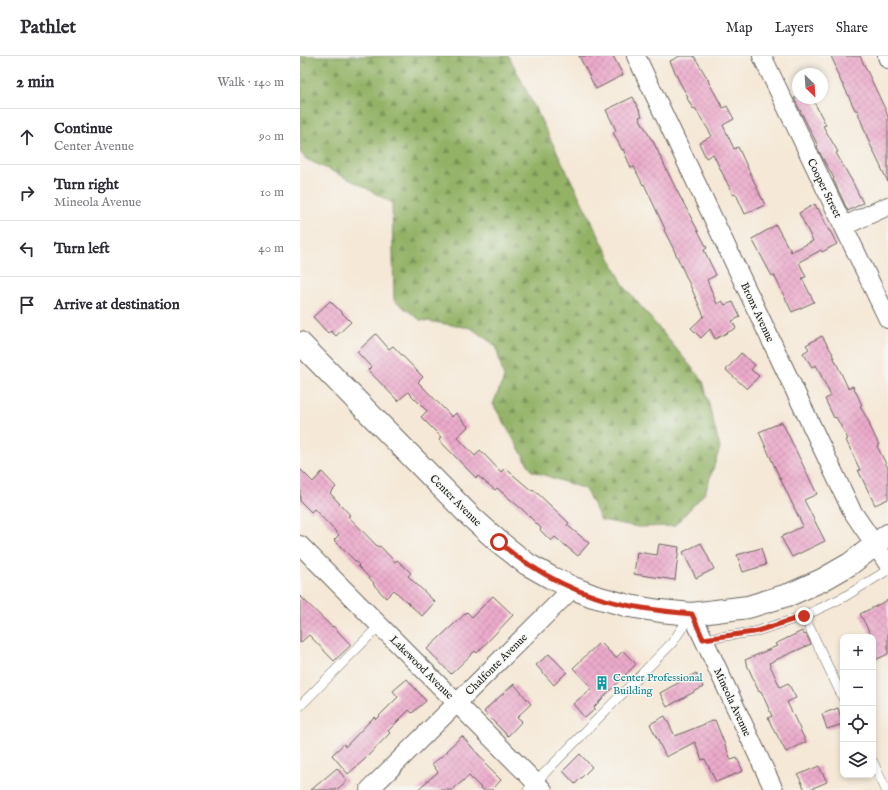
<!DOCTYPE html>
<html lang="en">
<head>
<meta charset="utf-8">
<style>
  :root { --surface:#fff; --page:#f2f2f3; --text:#2b2b33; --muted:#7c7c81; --line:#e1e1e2 }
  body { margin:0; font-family:"IM FELL English",serif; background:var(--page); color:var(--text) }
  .controls { position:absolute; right:12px; bottom:12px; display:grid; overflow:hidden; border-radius:8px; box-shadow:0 2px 6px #0003 }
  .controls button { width:36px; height:36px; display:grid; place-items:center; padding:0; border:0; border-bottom:1px solid var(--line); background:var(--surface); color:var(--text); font:20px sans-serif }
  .compass { position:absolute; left:492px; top:12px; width:36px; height:36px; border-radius:50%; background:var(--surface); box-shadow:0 2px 6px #0003; rotate:155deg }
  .stop { position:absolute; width:12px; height:12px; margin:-9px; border:3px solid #c8321e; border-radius:50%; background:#fff }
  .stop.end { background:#c8321e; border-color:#fff; box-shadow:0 1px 4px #0008 }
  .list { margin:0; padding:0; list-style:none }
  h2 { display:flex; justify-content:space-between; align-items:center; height:52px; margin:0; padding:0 16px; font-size:17px }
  h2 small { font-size:13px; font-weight:400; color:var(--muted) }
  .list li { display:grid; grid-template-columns:26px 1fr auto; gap:12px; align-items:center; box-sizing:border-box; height:56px; padding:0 16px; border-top:1px solid var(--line) }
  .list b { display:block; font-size:15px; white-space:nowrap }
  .list p { margin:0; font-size:13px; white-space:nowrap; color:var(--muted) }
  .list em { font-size:13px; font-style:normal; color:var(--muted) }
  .icon { flex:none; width:22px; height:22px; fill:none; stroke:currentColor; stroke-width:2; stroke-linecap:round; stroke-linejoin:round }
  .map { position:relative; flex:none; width:588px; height:734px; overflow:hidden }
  header { display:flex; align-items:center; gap:24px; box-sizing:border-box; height:56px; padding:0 20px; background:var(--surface); border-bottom:1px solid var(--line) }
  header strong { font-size:19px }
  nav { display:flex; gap:22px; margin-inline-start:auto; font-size:14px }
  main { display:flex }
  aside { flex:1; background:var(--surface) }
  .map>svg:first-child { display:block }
  .forest { fill:url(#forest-firs); stroke:#586741 }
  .building { fill:url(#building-cross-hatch) }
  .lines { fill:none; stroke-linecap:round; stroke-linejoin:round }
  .lane-casing { stroke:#68635d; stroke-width:10 }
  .street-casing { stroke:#68635d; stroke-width:20 }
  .secondary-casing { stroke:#68635d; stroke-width:24 }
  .lane { stroke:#fff; stroke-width:9 }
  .street { stroke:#fff; stroke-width:18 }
  .secondary { stroke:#fff; stroke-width:22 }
  .route { stroke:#c8321e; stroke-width:5 }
  .labels { text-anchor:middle; stroke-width:3; stroke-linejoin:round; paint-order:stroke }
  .street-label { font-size:11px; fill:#1c1c1c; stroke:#f6f6f2 }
  .culture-label { font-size:11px; fill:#0d838f; stroke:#f6f6f2; text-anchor:start }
</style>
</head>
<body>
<header>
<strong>Pathlet</strong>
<nav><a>Map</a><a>Layers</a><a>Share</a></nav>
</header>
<main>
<aside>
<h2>2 min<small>Walk · 140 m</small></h2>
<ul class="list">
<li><svg class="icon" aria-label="ahead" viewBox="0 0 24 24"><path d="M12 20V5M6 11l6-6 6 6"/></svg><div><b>Continue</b><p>Center Avenue</p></div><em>90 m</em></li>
<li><svg class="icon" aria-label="right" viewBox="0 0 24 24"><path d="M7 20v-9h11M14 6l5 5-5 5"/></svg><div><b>Turn right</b><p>Mineola Avenue</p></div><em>10 m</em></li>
<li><svg class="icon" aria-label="left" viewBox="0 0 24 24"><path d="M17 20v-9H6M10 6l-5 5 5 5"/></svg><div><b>Turn left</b></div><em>40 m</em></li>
<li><svg class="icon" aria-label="arrive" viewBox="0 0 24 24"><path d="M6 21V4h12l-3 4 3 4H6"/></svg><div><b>Arrive at destination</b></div></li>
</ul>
</aside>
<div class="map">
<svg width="588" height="734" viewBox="0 0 588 734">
  <defs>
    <pattern id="forest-firs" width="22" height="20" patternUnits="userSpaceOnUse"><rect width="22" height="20" fill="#93b266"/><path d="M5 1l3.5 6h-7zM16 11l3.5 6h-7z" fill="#779053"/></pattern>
    <pattern id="building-cross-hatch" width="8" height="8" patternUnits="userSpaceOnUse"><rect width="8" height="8" fill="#ebaaca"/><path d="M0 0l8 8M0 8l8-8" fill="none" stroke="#c992ad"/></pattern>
  </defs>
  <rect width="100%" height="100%" fill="#f6f6f2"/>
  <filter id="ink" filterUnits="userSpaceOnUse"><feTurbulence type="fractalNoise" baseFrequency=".025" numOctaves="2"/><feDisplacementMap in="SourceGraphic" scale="8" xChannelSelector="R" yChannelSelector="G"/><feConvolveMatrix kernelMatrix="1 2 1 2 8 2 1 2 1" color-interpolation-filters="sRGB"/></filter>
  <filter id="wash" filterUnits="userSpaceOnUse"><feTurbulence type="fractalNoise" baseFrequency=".012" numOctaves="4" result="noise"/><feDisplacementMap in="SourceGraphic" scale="16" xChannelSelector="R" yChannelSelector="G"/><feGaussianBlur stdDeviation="0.9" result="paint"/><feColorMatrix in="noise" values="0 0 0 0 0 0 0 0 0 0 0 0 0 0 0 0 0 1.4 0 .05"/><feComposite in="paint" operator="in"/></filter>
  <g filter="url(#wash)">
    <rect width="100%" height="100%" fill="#f5e8d6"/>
    <path class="forest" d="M0,0H209L324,230L403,325L420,392L405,437L374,470L338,471L301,464L285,433L232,415L193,348L204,322L196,290L171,272L120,264L94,244L92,147L59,128L6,103L0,96Z"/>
    <g id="blocks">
      <path class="building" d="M279,0H313L323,19L296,33Z
        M380,0H394L409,25H408L423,52L427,50L434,63L423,69L434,93L438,91L465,149L445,158L436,138L433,139L413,98L406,102L399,87L412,80L395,52L393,53L387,42L388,41L379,25L370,5Z
        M531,0H560L586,55L588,61V126L569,86L557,54H555L543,28H542L535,12L536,11Z
        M333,41L342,60L339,61L351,83H352L374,129L407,192L404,194L416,219L407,224L417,248L422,245L425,249L433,246L440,261L432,265L436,272L415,283L410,273L401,282L391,272L404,260L374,194L364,174L365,173L344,128L343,129L334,111L331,112L323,93L322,94L313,76L316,74L306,54Z
        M494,42H512L526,69L523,70L538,96L536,97L552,125L563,147L548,155L533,123L534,122L523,103L517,91L518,90Z
        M515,148L517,153L518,152L529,175H530L537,188L522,196L521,194L499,206L506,221L502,222L514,246L492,256L474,219L472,220L452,183L476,169L488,191H489L491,196L513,185L499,157Z
        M30,245L51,266L36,280L31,275L28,277L13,261Z
        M76,278L89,293L93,290L123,321L118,326L152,361L156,357L168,371L157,381L175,400L180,394L201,416L205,412L232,435L233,433L269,467L267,469L289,487L278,500L255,481L251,485L240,474L241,472L224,455L197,432L195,434L178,420L176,422L139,384L141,381L121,361L127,355L108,336L98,345L68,314L71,311L57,296Z
        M522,280L533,298H532L548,332L553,330L562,349L560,350L570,368H569L579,389L577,390L588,412V443L575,449L558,414H560L546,384L548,383L536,361L534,362L525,343L531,340L516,309L512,311L503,297L509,293L506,289Z
        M441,297L455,309L451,314L459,320L447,333L426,314Z
        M482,366L517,438L504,444L525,485L492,501L481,481L503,470L478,418L459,376Z
        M0,413L13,426L22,416L36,431L30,437L50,459L48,460L78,491L80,490L95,506L97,504L111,517L108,520L135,546L122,560L94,534L86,542L73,528L74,527L58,510L59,509L34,484L39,479L14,453L11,456L0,445Z
        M401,487L414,513L396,522L383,496Z
        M359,488L379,491L375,524L334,518L337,496L357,499Z
        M461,492L466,509L443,516L437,499Z
        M0,540L32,571L33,570L51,589L34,605L9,579L0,587Z
        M193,540L213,559L177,597L175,595L151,618L127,593L167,556L172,561Z
        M588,544V598L573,605V581H572L560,558Z
        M502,575L504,579L506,578L511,588L469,607L480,631L488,627L496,642L487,646L497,667L506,686L486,696L476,677H475L468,662L472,660L461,635L459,636L445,604L477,590L475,588Z
        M300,586L316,602L323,595L336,608L294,651L295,653L285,662L273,648L292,632L273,612Z
        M249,598L267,616L254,629L236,609Z
        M396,617L403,631L367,651L360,637Z
        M107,623L126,645L112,657L109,654L88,675L90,677L63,705L48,718L32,699L44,688L45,691L74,661L76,663L98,641L93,635Z
        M214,628L231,648L217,661L222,665L208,680L184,656L190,649Z
        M538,652L543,668L527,673L522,658Z
        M365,660L375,680L415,664L431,704L437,702L443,715L416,726L405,703L402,704L395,686L366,701L350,668Z
        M162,680L186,707L185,708L201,724L192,734H183L169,720L152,734H117L138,716L132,708L148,695L147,694Z
        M280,698L292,711L275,728L263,715Z
        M519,710L527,726L508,734H505L498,719Z
        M37,712L47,725L36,734H11Z"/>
    </g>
  </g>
  <g filter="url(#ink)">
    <use href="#blocks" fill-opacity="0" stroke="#68635d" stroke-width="1"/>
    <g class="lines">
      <defs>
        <path id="lane" d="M504,560L543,642
          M403,583L454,576L504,560L544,541L588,514
          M0,650L80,569
          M573,706L586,734
          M228,734L372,587L391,559"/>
        <path id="street" d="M336,0L552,455L588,508
          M462,0L588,263
          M587,0L588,3
          M544,170L588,150
          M0,489L243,734
          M392,558L474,734
          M69,734L273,532"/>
        <path id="secondary" d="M0,287L169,459L199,486L227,508L250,521L273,532L293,540L329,550L360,555L392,558L448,551L491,538L522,524L550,508L588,479"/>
      </defs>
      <use href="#lane" class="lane-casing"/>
      <use href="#street" class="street-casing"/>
      <use href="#secondary" class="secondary-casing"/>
      <use href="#lane" class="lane"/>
      <use href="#street" class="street"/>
      <use href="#secondary" class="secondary"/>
    </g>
  </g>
  <g class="lines" filter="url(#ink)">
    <path class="route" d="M199,486C208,494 218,502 228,508C248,521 271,533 293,540C325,551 359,555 392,558L403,583L454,576L504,560"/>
  </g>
  <defs>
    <symbol id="building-bare" viewBox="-9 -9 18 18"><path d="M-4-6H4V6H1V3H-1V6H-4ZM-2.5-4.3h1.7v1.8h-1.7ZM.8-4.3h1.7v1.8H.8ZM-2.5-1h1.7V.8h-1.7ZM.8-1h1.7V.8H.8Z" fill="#0f9aa8" stroke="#f6f6f2" stroke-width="2.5" paint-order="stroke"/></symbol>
  </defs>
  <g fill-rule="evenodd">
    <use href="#building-bare" x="292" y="617" width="20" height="20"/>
  </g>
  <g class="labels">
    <g class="street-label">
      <text transform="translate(525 132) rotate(64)" y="4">Cooper Street</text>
      <text transform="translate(458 256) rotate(65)" y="4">Bronx Avenue</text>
      <text transform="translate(156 444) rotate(45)" y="4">Center Avenue</text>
      <text transform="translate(196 608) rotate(-45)" y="4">Chalfonte Avenue</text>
      <text transform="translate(122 611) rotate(45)" y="4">Lakewood Avenue</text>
      <text transform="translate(433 646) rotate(65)" y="4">Mineola Avenue</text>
    </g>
    <g class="culture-label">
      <text x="313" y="625">Center Professional<tspan x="313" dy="13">Building</tspan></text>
    </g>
  </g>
</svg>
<div class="controls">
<button>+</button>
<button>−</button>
<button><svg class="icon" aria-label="locate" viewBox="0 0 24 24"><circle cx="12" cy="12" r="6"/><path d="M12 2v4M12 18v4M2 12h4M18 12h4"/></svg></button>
<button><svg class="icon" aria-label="layers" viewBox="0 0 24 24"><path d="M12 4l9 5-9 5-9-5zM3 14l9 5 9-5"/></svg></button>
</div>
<svg class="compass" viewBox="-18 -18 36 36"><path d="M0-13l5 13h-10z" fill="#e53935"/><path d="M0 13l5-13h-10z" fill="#7c7c81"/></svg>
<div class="stop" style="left:199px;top:486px"></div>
<div class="stop end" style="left:504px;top:560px"></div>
</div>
</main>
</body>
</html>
